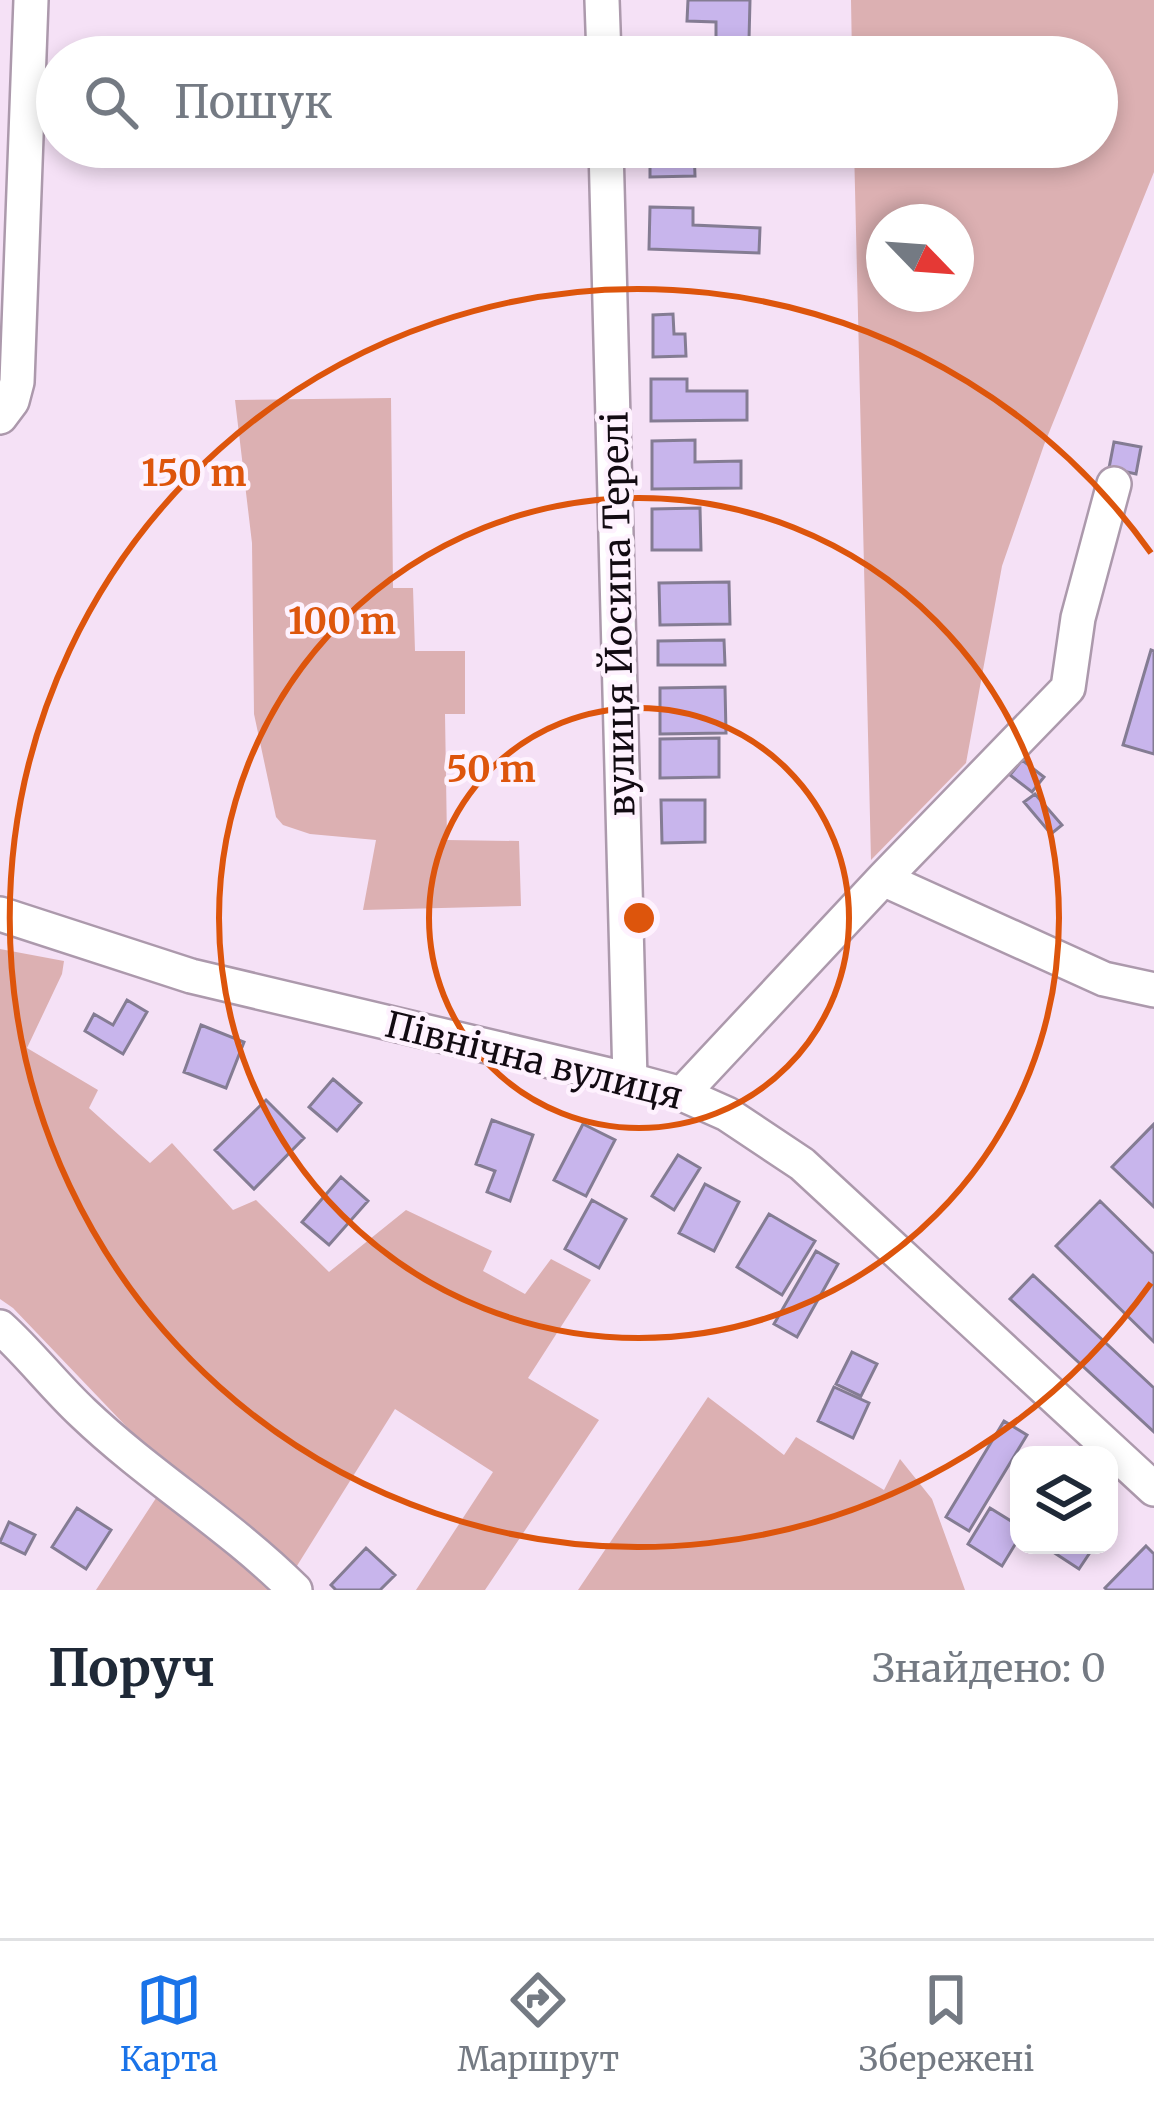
<!DOCTYPE html>
<html lang="uk">
<head>
<meta charset="utf-8">
<style>
  :root { --surface:#fff; --page:#f2f2f3; --text:#1f2937; --muted:#747a83; --line:#e0e1e3; --accent:#1a73e8 }
  body { margin:0; font-family:Merriweather,serif; background:var(--page); color:var(--text) }
  .controls { position:absolute; right:36px; bottom:36px; display:grid; overflow:hidden; border-radius:24px; box-shadow:0 6px 18px #0003 }
  .controls button { width:108px; height:108px; display:grid; place-items:center; padding:0; border:0; border-bottom:3px solid var(--line); background:var(--surface); color:var(--text); font:60px sans-serif }
  .compass { position:absolute; left:866px; top:204px; width:108px; height:108px; border-radius:50%; background:var(--surface); box-shadow:0 6px 18px #0003; rotate:115deg }
  .list { margin:0; padding:0; list-style:none }
  h2 { display:flex; justify-content:space-between; align-items:center; height:156px; margin:0; padding:0 48px; font-size:51px }
  h2 small { font-size:39px; font-weight:400; color:var(--muted) }
  .icon { flex:none; width:66px; height:66px; fill:none; stroke:currentColor; stroke-width:2; stroke-linecap:round; stroke-linejoin:round }
  .map { position:relative; flex:none; width:1154px; height:1590px; overflow:hidden }
  .search { position:absolute; background:var(--surface); box-shadow:0 6px 18px #0003; left:36px; right:36px; top:36px; height:132px; display:flex; align-items:center; gap:30px; box-sizing:border-box; padding:0 42px; border-radius:66px; color:var(--muted); font-size:45px }
  .sheet { height:348px; background:var(--surface) }
  nav { display:flex; justify-content:space-around; align-items:center; box-sizing:border-box; height:168px; border-top:3px solid var(--line); background:var(--surface); font-size:33px; color:var(--muted) }
  nav a { display:grid; justify-items:center; gap:6px }
  nav .on { color:var(--accent) }
  .map>svg:first-child { display:block }
  .green { fill:#dcb0b2; fill-rule:evenodd }
  .building { fill:#c8b5ec; stroke:#847c93; stroke-width:3 }
  .lines { fill:none; stroke-linecap:round; stroke-linejoin:round }
  .minor-casing { stroke:#ac99ac; stroke-width:38 }
  .minor { stroke:#fff; stroke-width:33 }
  .ring { fill:none; stroke:#dd550c; stroke-width:6 }
  .labels { text-anchor:middle; stroke-width:9; stroke-linejoin:round; paint-order:stroke }
  .street-label { font-size:36px; fill:#120b12; stroke:#fef2fe }
  .centre { fill:#dd550c; stroke:#fef2fe; stroke-width:6 }
  .ring-label { font-size:36px; text-anchor:middle; font-weight:bold; fill:#dd550c; stroke:#fef2fe; stroke-width:9; stroke-linejoin:round; paint-order:stroke }
</style>
</head>
<body>
<div class="map">
<svg width="1154" height="1590" viewBox="0 0 1154 1590">
  <rect width="100%" height="100%" fill="#f5e1f6"/>
  <path class="green" d="M851,0H1154V172L1044,445L1002,566L966,763L871,860L854,147H1097V57H852ZM884,222H956V294H884Z
    M391,398L393,588H413L415,651H465V714H445L447,840L519,841L521,906L363,910L376,840L310,834L283,825L276,817L254,714L252,543L235,400Z
    M0,949L64,961L62,974L27,1048L98,1090L89,1108L150,1163L172,1143L233,1210L256,1200L329,1272L406,1210L492,1251L483,1271L525,1294L551,1259L591,1280L528,1378L599,1420L485,1590H416L493,1472L395,1409L295,1569L166,1468L13,1308L0,1299Z
    M708,1397L784,1455L796,1437L884,1490L900,1459L932,1499L965,1590H578Z
    M160,1492L276,1590H96Z"/>
  <path class="building" d="M688,0H750L749,40L716,39V22L687,21Z
    M672,41L692,42V57H649V49L672,50Z
    M650,147H694L695,176L650,177Z
    M650,207L693,208V225L760,228L759,253L649,249Z
    M673,314L674,334H685L686,356L653,357V315Z
    M651,379H687V391H747V420L651,421Z
    M695,440V462L741,461V488L652,489V441Z
    M1114,442L1141,447L1136,474L1109,468Z
    M700,508L701,550H652V509Z
    M729,582L730,624L660,625L659,583Z
    M724,640L725,665H658V641Z
    M1151,650L1154,651V754L1123,745Z
    M725,687L726,733L660,734V688Z
    M719,738V777L660,778V739Z
    M1022,760L1044,777L1032,792L1010,775Z
    M1035,794L1062,825L1051,834L1024,802Z
    M661,800H705V842L662,843Z
    M127,1000L147,1012L123,1054L85,1031L94,1014L113,1025Z
    M201,1025L244,1042L226,1088L184,1072Z
    M333,1079L361,1103L337,1131L309,1107Z
    M266,1100L304,1138L254,1189L215,1150Z
    M492,1120L533,1135L510,1201L487,1192L495,1171L476,1164Z
    M583,1124L615,1140L586,1196L554,1180Z
    M1154,1124V1207L1112,1167Z
    M678,1155L700,1168L674,1210L652,1196Z
    M341,1177L368,1201L329,1245L302,1222Z
    M705,1184L739,1202L714,1251L679,1233Z
    M592,1200L626,1219L599,1268L565,1249Z
    M1100,1201L1154,1254V1342L1056,1246Z
    M769,1214L815,1241L782,1295L737,1267Z
    M816,1251L838,1264L797,1337L774,1324Z
    M1033,1275L1154,1388V1432L1010,1299Z
    M852,1352L877,1364L861,1396L836,1384Z
    M834,1387L869,1403L853,1438L818,1421Z
    M1004,1421L1027,1435L969,1531L946,1517Z
    M77,1508L111,1530L86,1569L52,1547Z
    M990,1508L1019,1526V1538L1002,1566L968,1544Z
    M9,1522L35,1535L25,1554L0,1542Z
    M1049,1545H1095L1079,1569L1047,1548Z
    M1146,1546L1154,1554V1590H1107L1105,1588Z
    M366,1548L395,1575L380,1590H336L331,1585Z"/>
  <g class="lines">
    <defs>
      <path id="minor" d="M602,0L604,57
        M606,147L630,1080
        M0,417L12,401L17,382L31,0
        M883,879L1068,688L1078,618L1114,484
        M0,914L191,976L630,1080L682,1094L727,1114L802,1164L1154,1489
        M682,1094L883,879L1104,979L1154,990
        M0,1327C30,1354 54,1386 83,1413C150,1477 230,1525 295,1590"/>
    </defs>
    <use href="#minor" class="minor-casing"/>
    <use href="#minor" class="minor"/>
  </g>
  <g class="ring">
    <circle cx="639" cy="918" r="210"/>
    <circle cx="639" cy="918" r="420"/>
    <path d="M1151 1283A629 629 0 1 1 1151 553"/>
  </g>
  <g class="labels">
    <g class="street-label">
      <text transform="translate(618 614) rotate(-91)" y="13">вулиця Йосипа Терелі</text>
      <text transform="translate(534 1060) rotate(14)" y="13">Північна вулиця</text>
    </g>
  </g>
  <circle cx="639" cy="918" r="18" class="centre"/>
  <g class="ring-label">
    <text x="194" y="486">150 m</text>
    <text x="342" y="634">100 m</text>
    <text x="491" y="782">50 m</text>
  </g>
</svg>
<div class="controls">
<button><svg class="icon" aria-label="layers" viewBox="0 0 24 24"><path d="M12 4l9 5-9 5-9-5zM3 14l9 5 9-5"/></svg></button>
</div>
<svg class="compass" viewBox="-18 -18 36 36"><path d="M0-13l5 13h-10z" fill="#e53935"/><path d="M0 13l5-13h-10z" fill="#747a83"/></svg>
<div class="search"><svg class="icon" aria-label="search" viewBox="0 0 24 24"><circle cx="10" cy="10" r="6"/><path d="M15 15l6 6"/></svg>Пошук</div>
</div>
<section class="sheet">
<h2>Поруч<small>Знайдено: 0</small></h2>
<ul class="list">
</ul>
</section>
<nav>
<a class="on"><svg class="icon" aria-label="map" viewBox="0 0 24 24"><path d="M3 6l6-2 6 2 6-2v14l-6 2-6-2-6 2zM9 4v14M15 6v14"/></svg>Карта</a>
<a><svg class="icon" aria-label="directions" viewBox="0 0 24 24"><path d="M12 3l9 9-9 9-9-9zM9 14v-3h6M13 9l2 2-2 2"/></svg>Маршрут</a>
<a><svg class="icon" aria-label="saved" viewBox="0 0 24 24"><path d="M7 4h10v16l-5-4-5 4z"/></svg>Збережені</a>
</nav>
</body>
</html>
